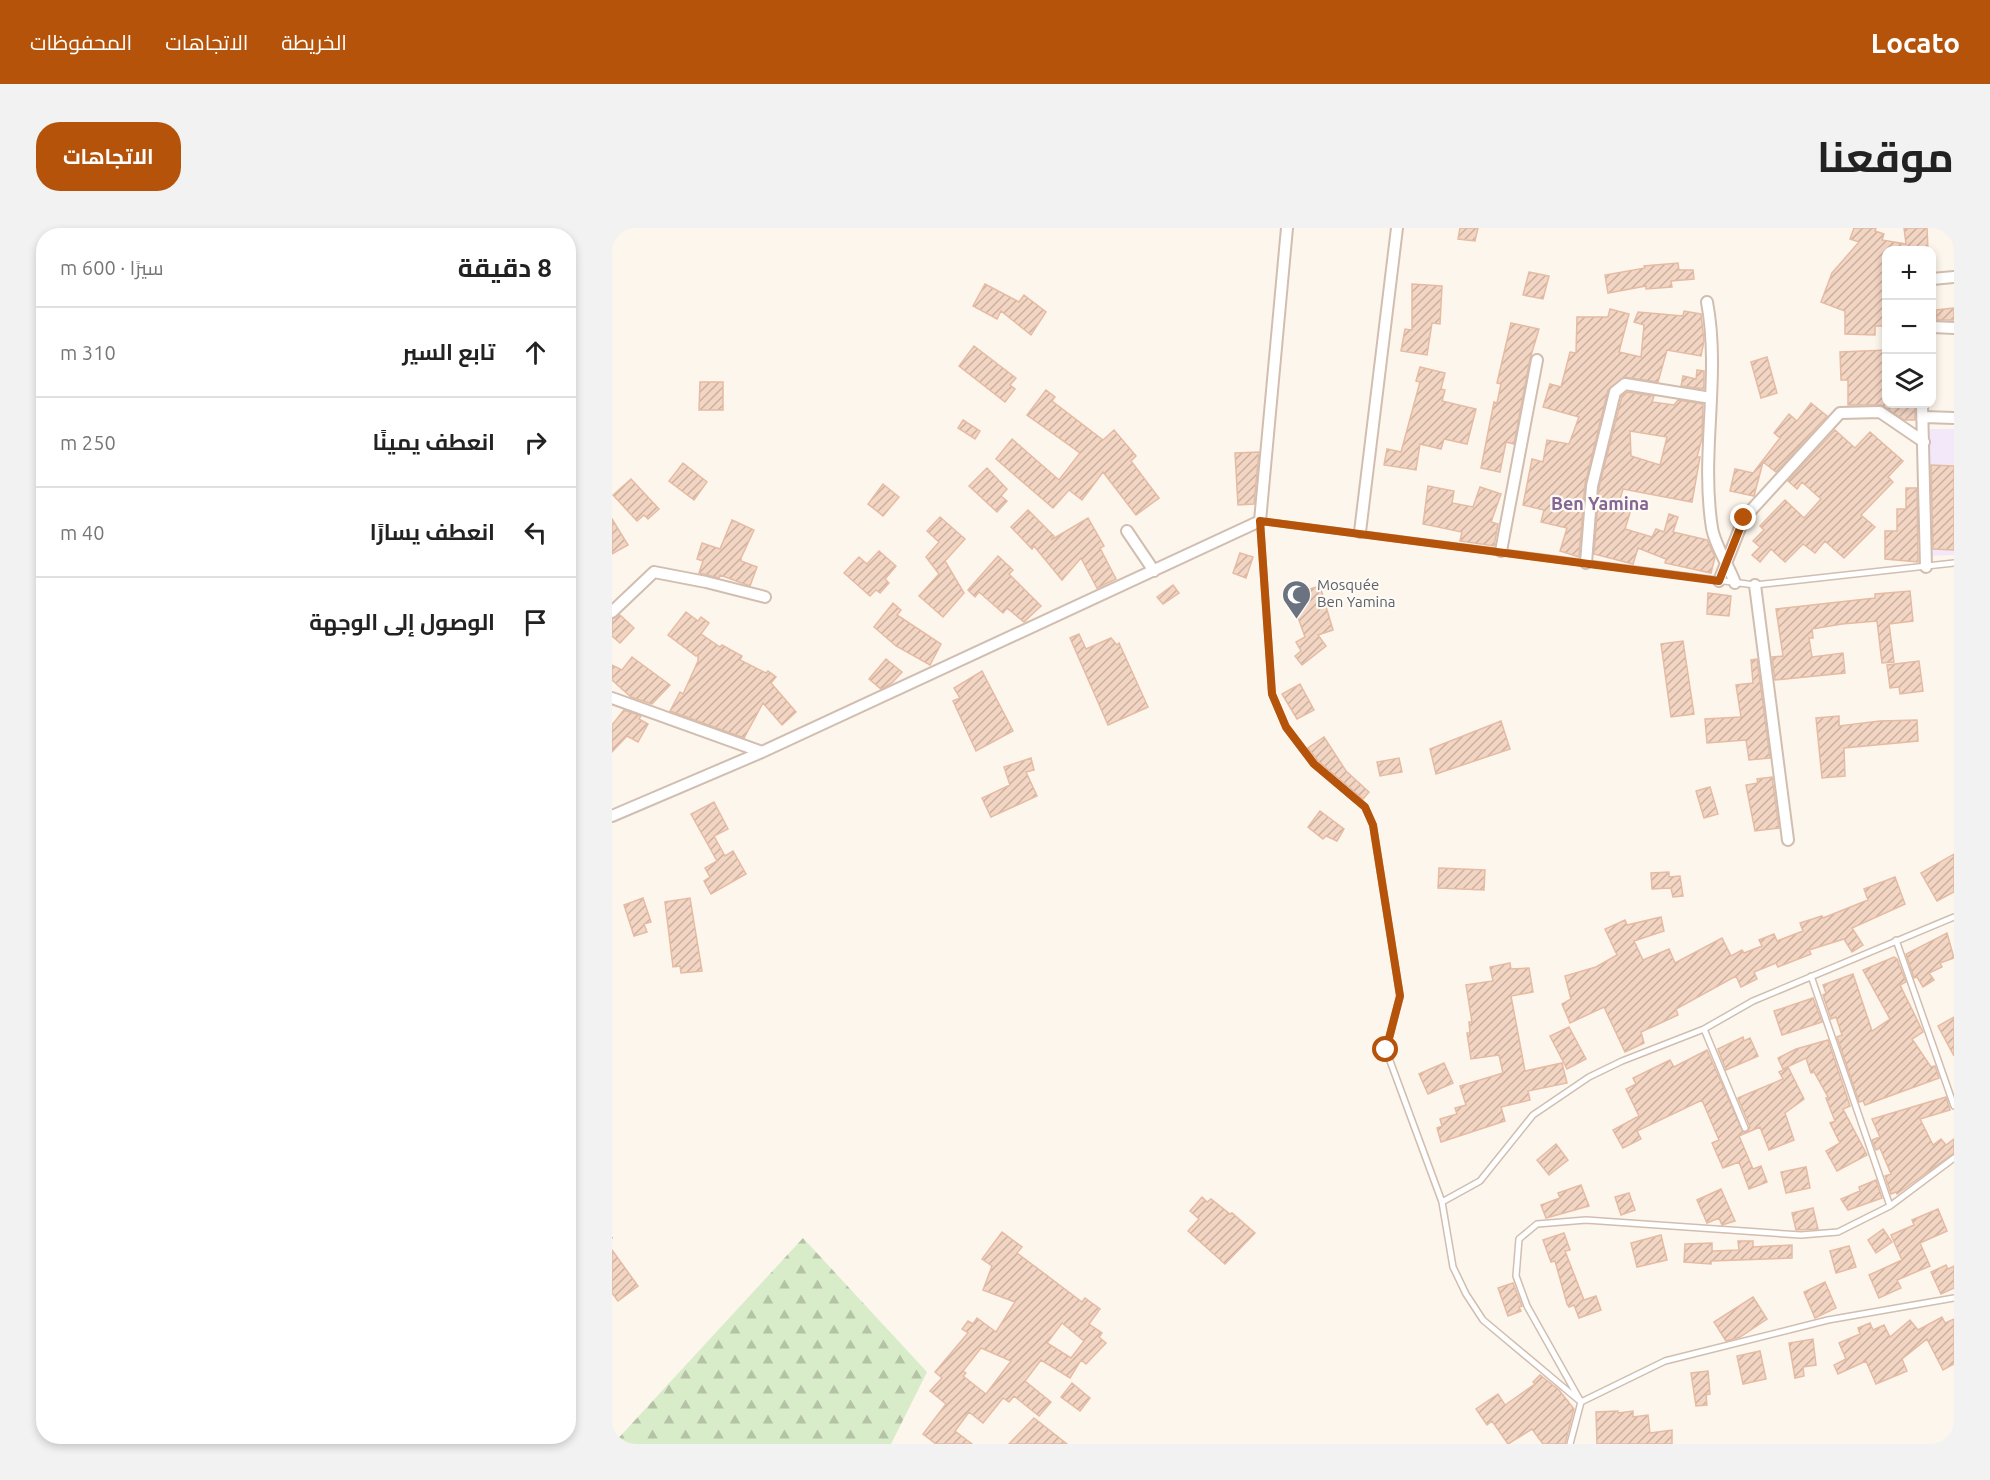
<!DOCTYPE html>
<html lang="ar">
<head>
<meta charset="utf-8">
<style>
  :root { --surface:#fff; --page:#f2f2f2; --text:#222; --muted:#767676; --line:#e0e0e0; --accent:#b45309 }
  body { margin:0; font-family:Ubuntu,Cairo,sans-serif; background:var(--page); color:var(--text); direction:rtl }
  .controls { position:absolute; right:18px; top:18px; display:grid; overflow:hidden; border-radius:12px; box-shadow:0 3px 9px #0003 }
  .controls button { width:54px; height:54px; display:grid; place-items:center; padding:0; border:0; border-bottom:2px solid var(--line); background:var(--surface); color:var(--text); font:30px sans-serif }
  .stop { position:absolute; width:18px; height:18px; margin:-14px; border:4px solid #b45309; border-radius:50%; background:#fff }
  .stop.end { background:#b45309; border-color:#fff; box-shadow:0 2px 6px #0008 }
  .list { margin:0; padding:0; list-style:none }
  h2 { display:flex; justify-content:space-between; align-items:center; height:78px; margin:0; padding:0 24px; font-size:26px }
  h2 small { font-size:20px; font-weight:400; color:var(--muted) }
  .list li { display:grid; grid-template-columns:39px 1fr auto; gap:18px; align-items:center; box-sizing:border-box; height:90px; padding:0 24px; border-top:2px solid var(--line) }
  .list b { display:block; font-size:22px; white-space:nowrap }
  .list em { font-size:20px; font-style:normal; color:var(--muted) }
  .icon { flex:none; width:33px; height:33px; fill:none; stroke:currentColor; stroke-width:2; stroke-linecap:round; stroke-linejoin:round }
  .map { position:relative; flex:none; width:1342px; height:1216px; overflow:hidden; direction:ltr; border-radius:24px }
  header { display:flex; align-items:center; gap:36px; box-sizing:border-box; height:84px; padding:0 30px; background:var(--accent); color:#fff }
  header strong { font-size:28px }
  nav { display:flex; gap:33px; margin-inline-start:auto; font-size:21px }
  .intro { display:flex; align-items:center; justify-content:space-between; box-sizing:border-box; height:144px; padding:0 36px }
  h1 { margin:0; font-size:42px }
  .button { padding:15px 27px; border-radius:24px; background:var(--accent); color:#fff; font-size:21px; font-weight:700 }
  main { display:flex; gap:36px; padding:0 36px }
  aside { flex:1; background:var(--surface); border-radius:24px; box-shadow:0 3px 9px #0003 }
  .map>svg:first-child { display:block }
  .education { fill:#f3e8fa }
  .forest { fill:url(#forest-firs) }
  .building { fill:url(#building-hatch); stroke:#e6bba3; stroke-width:1.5; fill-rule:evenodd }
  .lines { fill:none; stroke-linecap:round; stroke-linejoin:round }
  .service-casing { stroke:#d1beb0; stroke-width:8 }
  .minor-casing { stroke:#d1beb0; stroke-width:14 }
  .path { stroke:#d9b8a5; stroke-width:2; stroke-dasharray:1.5 4.5; stroke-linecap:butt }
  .service { stroke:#fff; stroke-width:5 }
  .minor { stroke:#fff; stroke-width:10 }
  .route { stroke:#b45309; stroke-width:8 }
  .labels { text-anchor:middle; stroke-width:4.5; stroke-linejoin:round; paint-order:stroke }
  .worship-label { font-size:15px; fill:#5b616d; stroke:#fffaf3; text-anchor:start }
  .quarter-label { font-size:18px; font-weight:bold; fill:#846695; stroke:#fffaf3 }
</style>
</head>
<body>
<header>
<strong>Locato</strong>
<nav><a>الخريطة</a><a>الاتجاهات</a><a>المحفوظات</a></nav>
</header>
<div class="intro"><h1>موقعنا</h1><a class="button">الاتجاهات</a></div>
<main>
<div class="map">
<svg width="1342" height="1216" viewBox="0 0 1342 1216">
  <defs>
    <pattern id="forest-firs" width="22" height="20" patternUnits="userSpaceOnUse" patternTransform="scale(1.5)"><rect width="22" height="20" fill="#d8ecc9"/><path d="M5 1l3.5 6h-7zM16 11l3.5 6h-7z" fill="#b4c2a5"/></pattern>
    <pattern id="building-hatch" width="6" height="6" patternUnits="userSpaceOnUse" patternTransform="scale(1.5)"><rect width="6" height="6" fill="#f3d5c3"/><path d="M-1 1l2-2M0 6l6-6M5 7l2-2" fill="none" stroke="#cab0a1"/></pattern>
  </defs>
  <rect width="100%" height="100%" fill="#fdf6ec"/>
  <path class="education" d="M1318,201H1342V327L1315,328Z"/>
  <path class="forest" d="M191,1010L315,1144L279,1216H1Z"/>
  <path class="building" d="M848,0H866L863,13L846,11Z
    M1242,0H1264L1263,3L1272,6L1270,12L1294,16L1292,0H1315L1316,22H1275V98H1263V107L1233,106V83L1209,74L1220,45L1247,14L1238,11Z
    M1066,35L1067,42H1081L1082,51L1059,53L1060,59L1034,61V58L996,65L993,47L1033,40L1032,38Z
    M917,44L937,48L931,71L911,67Z
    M373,56L407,74L412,67L434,84L419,107L389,83L385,91L361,78Z
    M800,56L830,58L828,96L820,95L815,127L789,123L793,101L800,102Z
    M1342,80V92H1325L1324,82Z
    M998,81L1017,86L1007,124L1029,129L1032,97L1022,94L1026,84L1071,88L1072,83L1089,86L1092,113L1089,128L1055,122L1046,154L1012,149L996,162L973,256L967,329L948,323L955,300L929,294L932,282L911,277L920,231L931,234L935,212L957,216L967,189L931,179L938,156L949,159L958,124L964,125L965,89H996Z
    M899,95L927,101L918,131L902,216L894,214L888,244L869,240L882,174L885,175L889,156L885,155Z
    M362,118L404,150L398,157L403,161L393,174L347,138Z
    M1275,122V176H1303V192H1292L1269,177H1236V152H1229L1228,124Z
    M1155,129L1165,165L1149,170L1139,134Z
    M808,139L833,145L829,161L833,162L830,173L864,181L855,216L832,211L829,221L808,216L804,242L772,237L775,221L789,224L808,154L804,153Z
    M1085,142L1092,143V161L1069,158L1071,148L1084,151Z
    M88,154H111V182H87Z
    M434,162L443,169L440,173L491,212L502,202L524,228L519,233L547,270L524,287L491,244L470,272L457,262L441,280L384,231L400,211L447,252L468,225L415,187Z
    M1015,164L1042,168L1040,174L1062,177L1066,172L1091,176L1090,210L1085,229H1088L1080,274L1011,261L1008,271L1021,275L1013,301L1040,309L1044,301L1052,304L1057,286L1066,289L1061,304L1095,312L1103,329L1099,345L1053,335L1054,331L1026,320L1021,336L982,326L987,259L1010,168ZM1018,203L1055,209L1048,237L1019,228Z
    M1199,175L1215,188L1164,244L1151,234L1142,268L1118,263L1123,241L1141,245L1168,210L1162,205L1177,186L1185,193Z
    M351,192L368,203L363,211L346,200Z
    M1223,202L1243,220L1258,204L1291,233L1276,249L1281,254L1249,287L1263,299L1232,330L1213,313L1203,325L1191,316L1173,334L1159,321L1148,334L1140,327L1148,319L1141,313L1152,302L1148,298L1173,272L1192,290L1209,271L1190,254L1185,261L1176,253Z
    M647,224L642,276L626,277L623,225Z
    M71,235L95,254L82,272L57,253Z
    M1319,237L1342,238V322L1321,321Z
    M375,240L395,261L389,268L395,273L385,284L357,258Z
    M19,251L47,281L36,291L32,287L25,293L1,267Z
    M271,256L287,269L271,288L256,276Z
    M816,258L842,263L840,275L861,279L868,259L889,266L879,294L886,296L882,318L848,313L850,304L811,296Z
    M1294,260H1305L1306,334L1273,331V303H1285V281H1294Z
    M416,282L442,308L439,312L476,290L492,318L488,320L504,351L485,360L469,330L450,352L422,318L420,321L399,299Z
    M328,289L353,311L333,333L352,365L331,389L307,368L327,346L314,329L327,314L315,303Z
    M0,291L16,317L0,326Z
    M120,292L142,302L129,330V333L145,339L138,358L108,347L107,350L87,345L91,333L85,331L90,315L108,321Z
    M267,323L284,338L273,351L277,355L268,365L264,362L258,368L232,345L247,329L255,336Z
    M628,325L641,329L634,350L621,345Z
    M386,328L401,342L397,346L429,378L412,394L395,380L391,385L367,364L363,369L356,362Z
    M561,357L567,365L551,376L545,369Z
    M708,358L721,402L706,407L714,418L690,437L683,428L689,423L684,414L693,409L678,367Z
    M1298,363L1301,393L1277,396L1282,434L1270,435L1265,393L1230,396L1200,401L1201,410H1197L1200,429L1231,425L1233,445L1163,452L1160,429L1171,428L1164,381L1263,370V366Z
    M1096,365L1119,368L1117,388L1095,386Z
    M281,375L289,382L285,387L329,416L318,437L284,418L262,399Z
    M74,384L86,393L89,389L97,395L89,406L108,419L110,417L130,428L128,432L154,445L156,443L164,449L159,455L184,484L170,497L151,475L132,510L58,483L68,464L71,466L86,433V427L84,428L56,407Z
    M8,387L22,400L8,415L0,408V391Z
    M467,406L474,421L499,410L505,417L507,415L536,479L496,497L458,410Z
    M1071,413L1082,486L1059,489L1049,416Z
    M20,429L58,457L40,476L19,469L0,452V437L10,442Z
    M274,431L290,444L280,455L269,461L257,451Z
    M1145,431L1158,530L1137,532L1134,512L1095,515L1093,491L1129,489L1124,457L1141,455L1139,432Z
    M1307,433L1311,463L1288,466L1287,459L1278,460L1275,437Z
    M370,443L401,503L364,523L341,473L348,470L342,460Z
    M688,456L702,482L685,491L670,466Z
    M12,482L29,488L27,491L36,496L26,514L15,508L0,524V497Z
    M1227,488V498L1268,493L1305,492L1306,513L1232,520L1233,548L1210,550L1204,490Z
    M889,493L898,521L824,546L818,521Z
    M712,509L734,543L757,564L751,571L706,533L696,520Z
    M419,530L422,542L414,544L425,568L379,589L370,570L398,557L392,539Z
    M787,530L790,544L768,548L765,534Z
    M1160,549L1167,600L1143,603L1134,557L1146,555L1145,551Z
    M1098,559L1106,586L1092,590L1084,563Z
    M102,574L116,601L102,608L113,628L121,623L134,646L99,666L92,653L98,649L93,640L105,633L79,586Z
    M708,583L732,601L725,613L714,608L711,611L696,599Z
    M1342,626V664L1325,673L1309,645Z
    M827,640L873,642L872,662L826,660Z
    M1057,644V649L1068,648L1071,668L1061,669L1059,660L1040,661L1039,645Z
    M1283,649L1293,676L1240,700L1251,717L1240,724L1232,711L1197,722L1199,726L1166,739L1164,735L1142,744L1145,751L1129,759L1124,748L1064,781L1066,787L1029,804L1032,815L1013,824L992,779L958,795L950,776L959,771L953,748L984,739L1005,727L993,701L1013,692L1015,697L1049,689L1052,703L1022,713L1031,732L1057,721L1063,735L1110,710L1119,728L1130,722L1132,725L1150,718L1147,712L1162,706L1165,713L1191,703L1188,695L1210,688L1211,690L1256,672L1252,661Z
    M31,670L39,694L32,696L35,704L22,708L12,677Z
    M78,670L90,743L69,745L68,738L61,739L53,674Z
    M1335,705L1342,730L1328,735L1330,739L1317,745L1322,752L1311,759L1305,749L1302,750L1294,726Z
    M1282,729L1285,731L1294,754L1288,757L1311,804L1300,811L1319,839L1323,838L1327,850L1253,877L1251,873L1247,874L1225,809L1230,807L1224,789L1219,791L1211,767L1214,765L1211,757L1241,746L1260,803L1278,791L1251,742Z
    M898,735L899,741L917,740L921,764L899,768L913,843L950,835L955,855L916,863L918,872L889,879L893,893L829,914L825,900L830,898L828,891L845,886L843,880L854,877L848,858L891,845L887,827L859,831L855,805H858L857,794H860L854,757L881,753L878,739Z
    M1201,770L1210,794L1170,807L1162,783Z
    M1342,789V828L1326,798Z
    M957,799L974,831L955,841L938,808Z
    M1131,809L1132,813L1138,810L1146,828L1114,842L1106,821Z
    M1216,812L1238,878L1231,881L1255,927L1225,943L1214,923L1228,915L1218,895L1223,893L1214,870L1216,869L1202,844L1199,845L1194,830L1171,841L1166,830L1184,821Z
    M1095,822L1131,904H1135L1138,899L1126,870L1171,851L1167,844L1176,839L1192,871L1173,885L1182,912L1157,922L1148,899L1127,908L1141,941L1149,938L1155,954L1137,961L1127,934L1111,940L1100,915L1107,912L1090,872L1025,903L1029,911L1011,920L1001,902L1027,888L1014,861L1024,856L1021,850L1058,832L1062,839Z
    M832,835L841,855L816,866L807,846Z
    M1334,869L1338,882L1308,891L1321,917L1329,911L1334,917L1342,911V925L1285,966L1284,964L1279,966L1273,948L1279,946L1268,920L1264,922L1260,912L1268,909L1260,891Z
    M944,916L956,932L937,947L925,932Z
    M1194,939L1198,960L1174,965L1169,944Z
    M1264,952L1270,970L1236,982L1229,971L1248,963L1247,959Z
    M969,957L977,978L934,990L929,977L948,970L946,965Z
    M1109,961L1123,993L1110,997L1107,990L1095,995L1085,972Z
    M1017,965L1023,982L1009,987L1003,969Z
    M590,969L595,974L599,971L618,986L620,985L643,1005L613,1036L576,1003L587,991L578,983Z
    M1201,980L1206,1001L1184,1002L1180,985Z
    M1326,981L1335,1003L1308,1015L1318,1038L1285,1052L1289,1060L1267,1070L1257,1047L1290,1032L1279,1007L1302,997L1300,992Z
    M1271,1001L1280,1014L1264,1025L1256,1012Z
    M390,1004L410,1019L405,1025L470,1074L473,1070L488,1081L477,1096L490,1105L487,1109L494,1115L474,1136L469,1132L458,1150L429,1132L413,1153L439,1174L427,1188L402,1168L397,1174L391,1170L371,1195L357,1184L343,1203L360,1216H324L311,1206L334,1176L318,1163L330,1150L323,1144L356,1105L350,1101L356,1093L361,1096L365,1090L384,1104L403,1074L371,1062L380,1038L370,1031ZM450,1095L472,1113L459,1130L435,1115ZM369,1120L399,1133L374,1166L351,1148L354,1145L351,1143Z
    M952,1005L958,1022L953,1023L972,1072L984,1068L989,1082L967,1090L962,1077L957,1079L955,1076L943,1033L939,1034L931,1012Z
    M1049,1007L1055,1032L1025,1039L1019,1015Z
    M1126,1013H1141V1019L1180,1017V1030L1099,1033V1036L1072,1034L1073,1016L1100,1015V1023L1127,1022Z
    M1237,1018L1244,1039L1224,1045L1218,1023Z
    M0,1022L26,1058L6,1073L0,1065Z
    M1334,1037L1336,1041L1342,1038V1060L1329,1066L1319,1044Z
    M1213,1054L1224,1080L1203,1090L1192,1064Z
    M901,1055L910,1078L907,1079L909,1083L896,1088L886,1060Z
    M1141,1069L1155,1091L1128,1109L1114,1113L1102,1094Z
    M1330,1089L1333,1095L1342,1091V1136L1331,1142L1315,1111L1290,1131L1295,1143L1264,1156L1254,1133L1226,1146L1222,1137L1234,1131L1227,1115L1248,1106L1246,1100L1258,1095L1261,1102L1272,1097L1278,1109L1298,1092L1306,1102Z
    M1201,1111L1204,1137L1191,1139L1192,1148L1183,1150L1177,1115Z
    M1148,1123L1154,1151L1131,1156L1125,1128Z
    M1096,1143L1098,1166L1094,1167L1095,1177L1084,1178L1079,1145Z
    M928,1147L947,1162L962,1181L953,1216H931L920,1201L896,1216L880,1193L875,1197L864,1181L886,1166L893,1177L923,1156L921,1154Z
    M460,1155L478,1170L468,1183L449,1169Z
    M1006,1183V1185L1021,1183V1189L1036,1187L1038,1205L1060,1202V1216H985L984,1184Z
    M422,1190L455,1216H397Z"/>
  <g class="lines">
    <defs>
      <path id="service" d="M1284,712L1342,878
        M1199,748L1278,978
        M1092,801L1133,900
        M830,974L868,953L921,887L977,849L1010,833L1092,801L1141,773L1342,689
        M969,1174L871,1092L854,1066L841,1039L830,974L774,822L788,768L761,597L753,579L702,536L674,499L660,466L648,293L1143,357L1342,335
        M969,1174L1053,1133L1216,1092L1342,1070
        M958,1216L969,1174L915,1078L904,1048L907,1011L925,996L974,992L1189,1007L1226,1004L1278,978L1342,930"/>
      <path id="minor" d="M1320,51L1342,49
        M1095,74C1109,148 1088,225 1100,300C1103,318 1117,338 1123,355
        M1320,99L1342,100
        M1310,176L1314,339
        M1312,189L1342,190
        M515,303L542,343
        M748,304L785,0
        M889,323L925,132
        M974,335L980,258L1003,164L1013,156L1099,170
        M1107,353L1132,290L1228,185L1268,184L1312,214
        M1143,357L1176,612
        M0,384L42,344L94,354L153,369
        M0,470L150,524
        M0,588L150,524L648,293L675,0"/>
    </defs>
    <use href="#service" class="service-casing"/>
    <use href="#minor" class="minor-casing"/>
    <path class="path" d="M0,1009V1012"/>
    <use href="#service" class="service"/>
    <use href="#minor" class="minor"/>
  </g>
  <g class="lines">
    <path class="route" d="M774,822L788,768L761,597L753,579L702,536L674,499L660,466L648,293L1107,353L1132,290"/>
  </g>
  <defs>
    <symbol id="mosque-pin" viewBox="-11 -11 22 30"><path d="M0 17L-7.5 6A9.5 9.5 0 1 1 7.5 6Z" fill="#6b7280" stroke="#fffaf3"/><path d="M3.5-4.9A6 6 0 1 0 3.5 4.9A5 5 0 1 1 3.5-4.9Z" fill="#fff"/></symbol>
  </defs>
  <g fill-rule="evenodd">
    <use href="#mosque-pin" x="668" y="350" width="33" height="45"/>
  </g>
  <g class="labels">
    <g class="worship-label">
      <text x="705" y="362">Mosquée<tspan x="705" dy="17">Ben Yamina</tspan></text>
    </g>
    <g class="quarter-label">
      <text x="988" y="282">Ben Yamina</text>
    </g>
  </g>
</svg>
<div class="controls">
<button>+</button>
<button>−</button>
<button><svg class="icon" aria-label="layers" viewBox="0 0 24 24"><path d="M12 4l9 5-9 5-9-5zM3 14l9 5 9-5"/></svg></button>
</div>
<div class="stop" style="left:774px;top:822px"></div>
<div class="stop end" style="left:1132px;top:290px"></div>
</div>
<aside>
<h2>8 دقيقة<small>سيرًا · 600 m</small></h2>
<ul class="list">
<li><svg class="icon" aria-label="ahead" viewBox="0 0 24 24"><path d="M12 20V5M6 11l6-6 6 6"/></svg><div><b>تابع السير</b></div><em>310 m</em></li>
<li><svg class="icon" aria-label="right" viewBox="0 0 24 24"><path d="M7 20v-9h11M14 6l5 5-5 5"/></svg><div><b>انعطف يمينًا</b></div><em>250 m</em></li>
<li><svg class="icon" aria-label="left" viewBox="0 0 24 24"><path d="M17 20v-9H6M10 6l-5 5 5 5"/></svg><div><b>انعطف يسارًا</b></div><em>40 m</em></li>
<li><svg class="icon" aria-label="arrive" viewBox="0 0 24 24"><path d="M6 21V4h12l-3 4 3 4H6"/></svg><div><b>الوصول إلى الوجهة</b></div></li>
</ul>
</aside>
</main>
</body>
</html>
